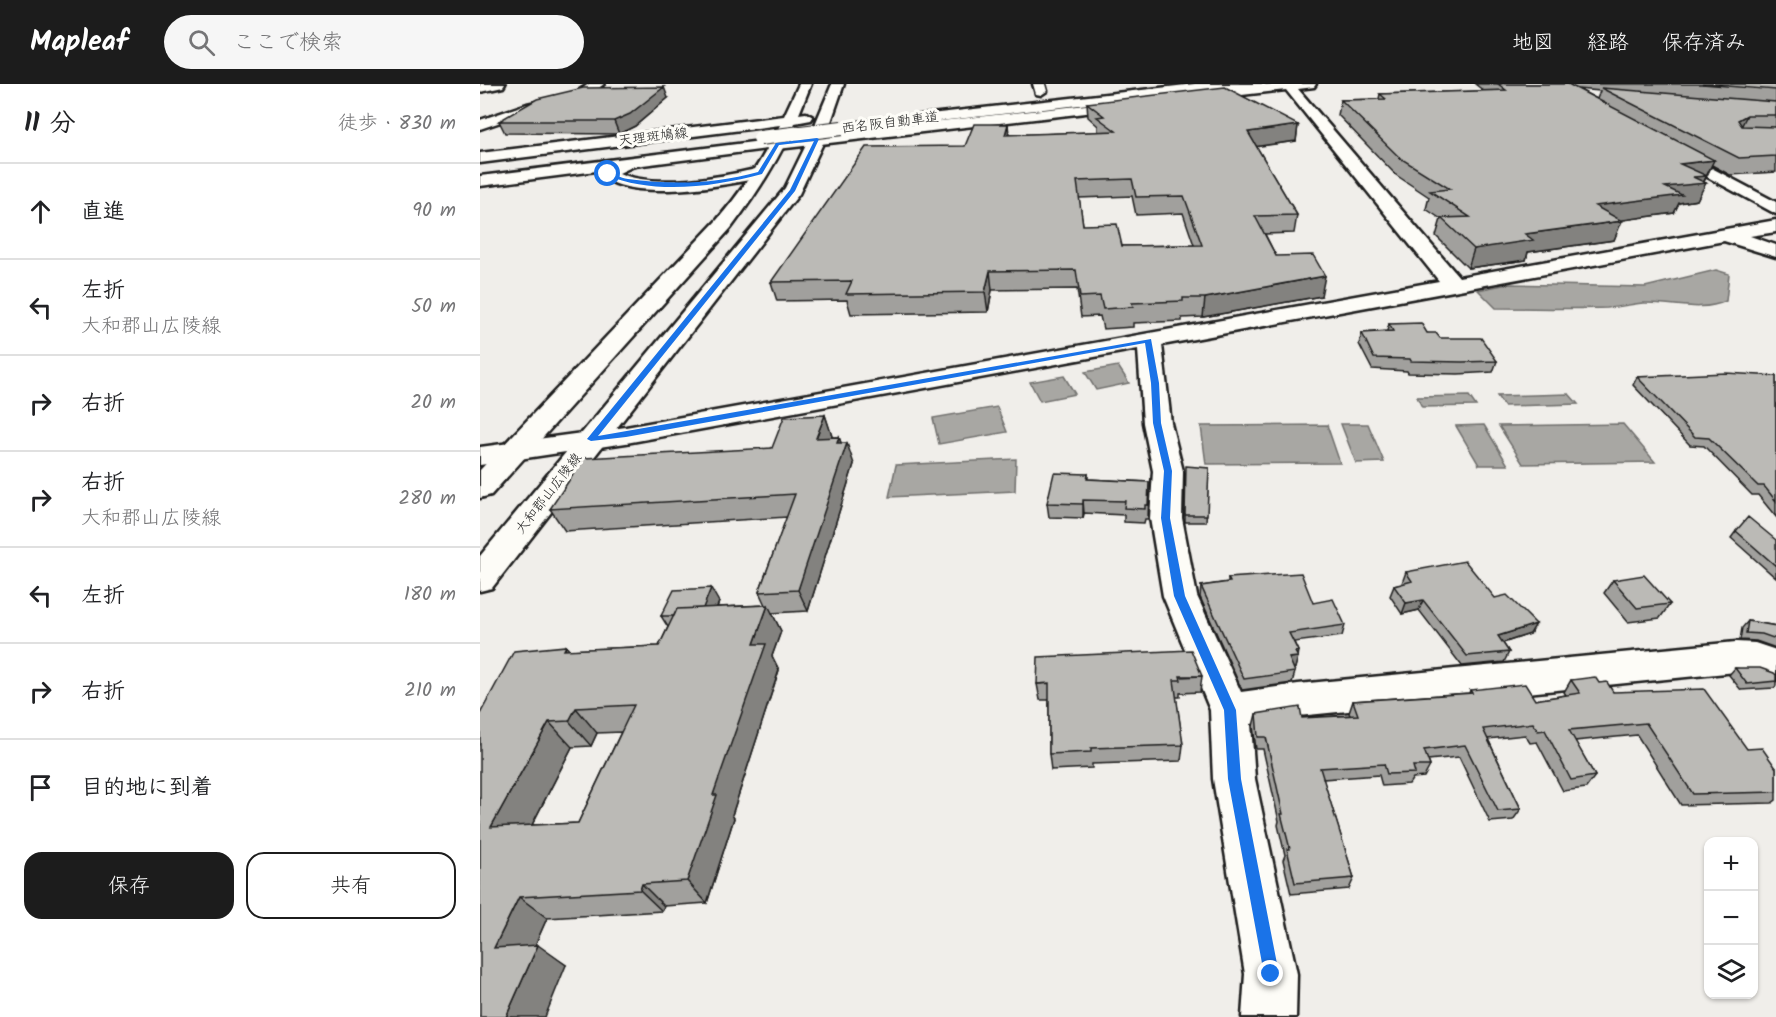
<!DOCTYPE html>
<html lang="ja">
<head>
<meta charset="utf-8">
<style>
  :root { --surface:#fff; --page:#f6f6f6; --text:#202124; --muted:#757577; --line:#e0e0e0; --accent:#1c1c1c }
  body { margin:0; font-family:Kalam,"Klee One",sans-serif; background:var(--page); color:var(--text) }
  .controls { position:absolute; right:18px; bottom:18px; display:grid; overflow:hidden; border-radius:12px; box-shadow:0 2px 4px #0004 }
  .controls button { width:54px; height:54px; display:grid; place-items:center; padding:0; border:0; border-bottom:2px solid var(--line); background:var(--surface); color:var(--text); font:30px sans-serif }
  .stop { position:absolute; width:18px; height:18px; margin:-14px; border:4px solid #1a73e8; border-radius:50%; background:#fff }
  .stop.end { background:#1a73e8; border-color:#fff; box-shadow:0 2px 6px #0008 }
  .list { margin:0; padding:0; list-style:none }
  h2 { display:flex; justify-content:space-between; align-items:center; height:78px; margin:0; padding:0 24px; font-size:26px }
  h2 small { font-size:20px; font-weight:400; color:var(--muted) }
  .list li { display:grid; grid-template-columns:39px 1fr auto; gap:18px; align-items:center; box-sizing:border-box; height:96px; padding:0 24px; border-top:2px solid var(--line) }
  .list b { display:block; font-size:22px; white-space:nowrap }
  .list p { margin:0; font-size:20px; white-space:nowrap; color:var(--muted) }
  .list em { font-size:20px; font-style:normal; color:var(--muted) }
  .actions { display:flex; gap:12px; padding:18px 24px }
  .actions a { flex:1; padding:14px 0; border:2px solid var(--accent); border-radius:18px; text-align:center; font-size:21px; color:var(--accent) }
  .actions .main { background:var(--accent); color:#fff }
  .icon { flex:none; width:33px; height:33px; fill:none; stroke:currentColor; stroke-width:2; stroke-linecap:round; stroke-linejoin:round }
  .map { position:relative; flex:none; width:1296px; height:933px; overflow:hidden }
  header { display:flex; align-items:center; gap:36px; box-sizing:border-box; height:84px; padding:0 30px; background:var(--accent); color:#fff }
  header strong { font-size:28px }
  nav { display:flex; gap:33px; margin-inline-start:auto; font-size:21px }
  .search { width:420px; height:54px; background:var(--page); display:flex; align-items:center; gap:15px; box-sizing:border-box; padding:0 21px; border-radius:33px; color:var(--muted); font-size:22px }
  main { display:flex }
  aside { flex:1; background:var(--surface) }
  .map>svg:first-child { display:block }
  .water { fill:#a8a7a3; stroke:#706f6d; stroke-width:1.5 }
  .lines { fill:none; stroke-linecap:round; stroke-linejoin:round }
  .minor-casing { stroke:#1c1c1c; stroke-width:5 }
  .major-casing { stroke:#1c1c1c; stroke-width:5 }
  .highway-casing { stroke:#1c1c1c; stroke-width:5 }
  .minor { fill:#fdfcf7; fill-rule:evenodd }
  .major { fill:#fdfcf7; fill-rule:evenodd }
  .highway { fill:#fdfcf7; fill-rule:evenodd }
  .highway-bridge-casing { stroke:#1c1c1c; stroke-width:16; stroke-linecap:butt }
  .highway-bridge { stroke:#fdfcf7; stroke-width:14 }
  .wall { fill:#a1a09d; stroke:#1c1c1c; stroke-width:1.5; fill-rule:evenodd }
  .shaded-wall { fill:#83827f; stroke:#1c1c1c; stroke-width:1.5 }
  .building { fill:#bbbab6; stroke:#1c1c1c; stroke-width:1.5; fill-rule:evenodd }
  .route { fill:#1a73e8 }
  .labels { text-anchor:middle; stroke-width:6; stroke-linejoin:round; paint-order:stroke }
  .far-street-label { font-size:14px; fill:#1c1c1c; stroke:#fdfcf7 }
</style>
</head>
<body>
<header>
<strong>Mapleaf</strong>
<div class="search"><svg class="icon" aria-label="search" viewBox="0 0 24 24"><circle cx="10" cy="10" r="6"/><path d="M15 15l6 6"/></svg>ここで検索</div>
<nav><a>地図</a><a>経路</a><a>保存済み</a></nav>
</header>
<main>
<aside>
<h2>11 分<small>徒歩 · 830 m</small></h2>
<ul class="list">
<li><svg class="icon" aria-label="ahead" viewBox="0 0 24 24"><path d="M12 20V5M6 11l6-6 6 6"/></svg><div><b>直進</b></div><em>90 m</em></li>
<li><svg class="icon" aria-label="left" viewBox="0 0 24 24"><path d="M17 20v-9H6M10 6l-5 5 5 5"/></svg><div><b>左折</b><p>大和郡山広陵線</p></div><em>50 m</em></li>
<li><svg class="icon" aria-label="right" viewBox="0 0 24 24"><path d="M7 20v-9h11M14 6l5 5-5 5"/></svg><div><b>右折</b></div><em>20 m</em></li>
<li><svg class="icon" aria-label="right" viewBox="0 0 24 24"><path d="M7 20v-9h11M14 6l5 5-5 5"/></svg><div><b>右折</b><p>大和郡山広陵線</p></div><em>280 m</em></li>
<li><svg class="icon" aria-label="left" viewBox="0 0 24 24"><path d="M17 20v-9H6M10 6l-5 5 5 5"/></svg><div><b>左折</b></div><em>180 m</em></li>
<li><svg class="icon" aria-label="right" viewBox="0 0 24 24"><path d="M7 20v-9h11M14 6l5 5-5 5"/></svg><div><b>右折</b></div><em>210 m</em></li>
<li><svg class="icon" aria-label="arrive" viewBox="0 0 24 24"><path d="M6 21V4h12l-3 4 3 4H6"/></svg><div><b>目的地に到着</b></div></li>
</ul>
<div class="actions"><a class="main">保存</a><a>共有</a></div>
</aside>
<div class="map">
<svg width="1296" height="933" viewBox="0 0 1296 933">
  <rect width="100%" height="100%" fill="#f0eeea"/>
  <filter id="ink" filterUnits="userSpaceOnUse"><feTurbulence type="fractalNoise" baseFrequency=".0167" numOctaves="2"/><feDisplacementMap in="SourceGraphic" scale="12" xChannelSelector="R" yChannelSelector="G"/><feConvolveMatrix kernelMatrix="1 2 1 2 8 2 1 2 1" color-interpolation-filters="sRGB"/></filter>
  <g filter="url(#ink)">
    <path class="water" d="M1236,186L1249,190L1246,217C1220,229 1192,218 1164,219C1152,220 1140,223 1127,224C1090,225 1053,224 1016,224L998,206L1028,200L1165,203Z
      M638,282L649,299L616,306L605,288Z
      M584,292L595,310L560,317L550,298Z
      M1089,310L1098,320L1024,322L1017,312Z
      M989,312L996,322L942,323L937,313Z
      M517,323L527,348L459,360L453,334Z
      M861,340H888L904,378L876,379Z
      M1143,340L1175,378L1043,380L1019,342Z
      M847,341L860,379L726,380L721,342Z
      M1004,341L1028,381H999L976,342Z
      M536,375L535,407L409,413L416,381Z"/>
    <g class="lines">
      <defs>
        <path id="minor" d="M0,0H25L23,3L0,8Z
          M109,0H124L102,16L56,26L0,45V36L47,20L93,10Z
          M553,0H565L567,7L561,11L556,10Z
          M794,0H836L834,3L818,5L979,193L1296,136V148L1270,152L1296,161V173L1244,157L682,261L691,339L703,387L702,434L717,512L761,608L818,600L1256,558L1275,559L1296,566V596L1274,589L1256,588L818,632L771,640L775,695L817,890L816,933H762L765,890L733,695L730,626L683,512L670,434L673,387L663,339L658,265L146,359L0,381V363L146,343L959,197L806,6L709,17L702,13L709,9Z
          M652,16L659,20L657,23L298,65L290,60L298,55Z
          M1190,62L1296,118V130L1185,70L1182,67Z
          M148,74L156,79L154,82L139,89C175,105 243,93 280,84L288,89L286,92C253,101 143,120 120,89L130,80Z"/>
        <path id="major" d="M319,0H331L319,30L326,29L333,33L331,36L315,39C298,77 276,111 251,144L11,411L0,414V386L237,136C262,107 283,75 300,41L0,79V69L304,32Z
          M352,0H364L345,55L319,110L12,504L0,507V472L305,104L329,55Z"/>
        <path id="highway" d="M715,0H786L780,4L728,11L722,7L362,48L355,44L362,40Z
          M298,55L306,60L303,63L0,102V92Z"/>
      </defs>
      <use href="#minor" class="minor-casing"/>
      <use href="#major" class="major-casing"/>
      <use href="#highway" class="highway-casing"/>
      <use href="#minor" class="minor"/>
      <use href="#major" class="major"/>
      <use href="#highway" class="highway"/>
      <defs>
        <path id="highway-bridge" d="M280,54L362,44"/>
      </defs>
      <use href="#highway-bridge" class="highway-bridge-casing"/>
      <use href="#highway-bridge" class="highway-bridge"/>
    </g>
    <path class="wall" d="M995,0H1296V88L1250,91L1232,81L1224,98L1217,116L1199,119L1194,129L1141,136L1134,156L1048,168L1046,176L988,184L956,152L961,135L946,125L949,113L916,91L858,31L861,16L899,15L900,10L1004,7ZM1098,5L1120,7L1117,15Z
      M188,14L155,42L139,50L25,49L19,37Z
      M607,19L818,41L816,57L776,62L817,131L814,149L785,150L796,172L841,212L723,233L702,234V237L653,239V243L623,245L620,232L601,233L597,205L512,206L508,228L371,230L367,216L297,217L291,198L528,40L529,51L618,48V42L608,33ZM652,112L656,131L703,129L714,161L642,162L603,141L599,114Z
      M909,240L947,249L1017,277L1013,288L978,290L928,289L927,287L892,285L879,260L882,249L907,247Z
      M1296,292V433L1278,411H1272L1224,362L1210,361L1153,301L1157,293Z
      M345,331L352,353H359L361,359L374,380L328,527L292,529L301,547L292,572L299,586L252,731L254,734L227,819L184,822L182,827L67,834L55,861L86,881L0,933L86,562L89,566L179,562L188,543L181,532L239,518L237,523L285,521L279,508L307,433L85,447L70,425L292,364ZM141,648L98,739L52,741L92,663L111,662L117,649Z
      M729,384L726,438H705V389Z
      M608,390V395L669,398L668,435H665L664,439L644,438V431L604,429L603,434L569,433L567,419Z
      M1256,447L1296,456V494L1251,454Z
      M926,488L1015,514L1050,550L1023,559L1029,568L1024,578L982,582L939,526L922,530L910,512L914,502L923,500L922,499Z
      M748,494L833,519L865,541L862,552L814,558L818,567L815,584H813L815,588L812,599L762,606L720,513L721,502L748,498Z
      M1133,496L1190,520L1180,534L1148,538L1124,509Z
      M1268,537L1296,542V564L1276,557L1260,556L1262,544Z
      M1255,584L1296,591V602L1294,604L1261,606L1249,591Z
      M722,592L720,608L700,609V613H696L703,661L701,677L612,680V684L571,686L569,670V616H560L557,600Z
      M1091,596L1119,599L1133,608L1267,665L1296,684V716L1292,719L1201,721L1157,651L1095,657L1115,692L1106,704L1083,707L1057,658L1050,659L1045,651L1008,655L1041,725L1033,736L1010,738L979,673L948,676L950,682L944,693L933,694L929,700L902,702L899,691L843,695L874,794L869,805L811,810L803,776L805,771L798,741L799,737L783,665H776L773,642L776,630L822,634L870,631L869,629L873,617L989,609L990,606L1055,616L1086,611L1084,608Z"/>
    <path class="shaded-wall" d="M184,3L188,14L155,42L139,50L134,37Z
      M1267,31L1259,47L1258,36Z
      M528,40L529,56L525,51Z
      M818,41L816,57L766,64L768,48Z
      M1234,76L1223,99H1226L1217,116L1199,119L1194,129L1107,141L1115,122L1200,80Z
      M1142,137L1134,156L1048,168L1046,176L988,184L994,165L1045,150Z
      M510,187L512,206L508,228L505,208Z
      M845,192L841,212L723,233L725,214Z
      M345,331L352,352L343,375L336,354Z
      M359,353L364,368L367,359L374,380L328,527L318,506Z
      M603,416L604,429L603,434Z
      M231,504L239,518L228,544L220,530Z
      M943,516L939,526L922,530L926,519Z
      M288,521L301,547L292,572L299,586L252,731L254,734L227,819L207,797L233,711L274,560Z
      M1056,540L1050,550L1013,562L1018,552Z
      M818,573L815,584L807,585L809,574Z
      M96,624L117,649L111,662L89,637Z
      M69,638L92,663L39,766L11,743Z
      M162,800L184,822L182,827L160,806Z
      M39,813L67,834L45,884L14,864Z
      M58,861L86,881L65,933H26Z"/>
    <path class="building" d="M1018,0H1088L1234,76L1200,80L1227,92L1213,93L1226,99L1185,103L1202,111L1115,122L1142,137L1045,150L1053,156L994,165L961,134L990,133L950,107L970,105L920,74L861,16L906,15L900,10L1026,6Z
      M1222,0H1296V6Z
      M184,3L150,30L134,37H19L57,15L103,4Z
      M745,3L818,41L768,48L817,131L775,132L796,172L833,171L845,192L725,214H703V217L652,219L653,223L623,225L620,212L600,213L596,186L510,187L505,208L366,210L372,197L291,198L386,63L485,62L494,40H528L525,51L636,47L617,33L624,32L607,19ZM652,95L656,113L704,112L722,161L642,162L637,140L603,141L597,97Z
      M1121,4L1296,18V31H1267L1258,36L1262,42L1296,43V72L1259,74Z
      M941,239L947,249H956L960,254H1001L1017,277L982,278L931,277L930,275L894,274L882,249L913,247L909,240Z
      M1246,289L1296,292V417L1284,402H1278L1229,354L1215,353L1157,293Z
      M345,331L336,354L359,353L357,359H367L318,506L279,508L315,410L70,425L104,374L292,364L304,333Z
      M706,382L729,384L727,431H705Z
      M574,389L608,390L607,395L669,398L668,421H665V425L644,424L645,417L603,416V420L567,419Z
      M1268,433L1296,456V482L1256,447Z
      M985,477L1015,514L1027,511L1056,540L1018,552L1029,568L987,572L943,516L926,519L914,502L932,497L926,488Z
      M821,489L833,519L853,515L865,541L809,549L818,567L815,568L818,573L809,574L815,588L764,595L721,502L750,498L748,494Z
      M1164,491L1190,520L1157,524L1133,496Z
      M231,504L223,524L197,525L194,532H181L194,506Z
      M288,521L274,560H286L233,711H237L207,797L162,800L160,806L39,813L14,864L58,861L26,933H0V630L34,567L86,562L84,566L179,562L197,525ZM154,621L98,739L11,743L69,638L89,637L96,624Z
      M1268,537L1296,542V555L1282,550L1266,549Z
      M711,566L722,592H700L701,596H694L703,661L611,664V668L569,670V599L557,600L558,573Z
      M1255,584H1280L1294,589L1296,591V597L1267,600Z
      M1115,593L1119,599L1127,598L1133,608L1224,605L1267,665L1282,664L1296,684V708L1213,710L1166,639L1089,646L1115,692L1091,696L1065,646L1058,647L1053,639L1003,645L1041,725L1018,727L985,661L944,666L950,682H933L935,689L907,690L904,680L840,684L874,794L815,799L807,765H810L801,730H803L786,653H778L776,630L820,623L822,634L878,631L873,617L992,609L990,606L1045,600L1055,616L1100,609L1091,596Z"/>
  </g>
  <path class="route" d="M337,54L339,55L315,107L118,352L671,255L679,299L681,339L692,387L690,434L705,512L756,626L761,695L799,890L797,896L791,898L786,896L784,890L748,695L744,626L694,512L681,434L684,387L673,339L671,299L665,259L146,353L111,357L107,355L310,106L334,57L299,61L282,90C233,103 174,111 126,91V89C134,89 140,94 148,95C193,101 235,100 278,88L296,59Z"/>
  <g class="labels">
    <g class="far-street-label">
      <text transform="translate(410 38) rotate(-7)" y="5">西名阪自動車道</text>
      <text transform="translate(173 52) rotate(-7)" y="5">天理斑鳩線</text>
      <text transform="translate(68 409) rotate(-52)" y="5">大和郡山広陵線</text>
    </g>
  </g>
</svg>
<div class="controls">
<button>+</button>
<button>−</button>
<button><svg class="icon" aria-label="layers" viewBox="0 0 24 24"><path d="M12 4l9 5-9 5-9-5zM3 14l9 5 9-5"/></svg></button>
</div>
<div class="stop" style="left:128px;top:90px"></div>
<div class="stop end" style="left:791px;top:890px"></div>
</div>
</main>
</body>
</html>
